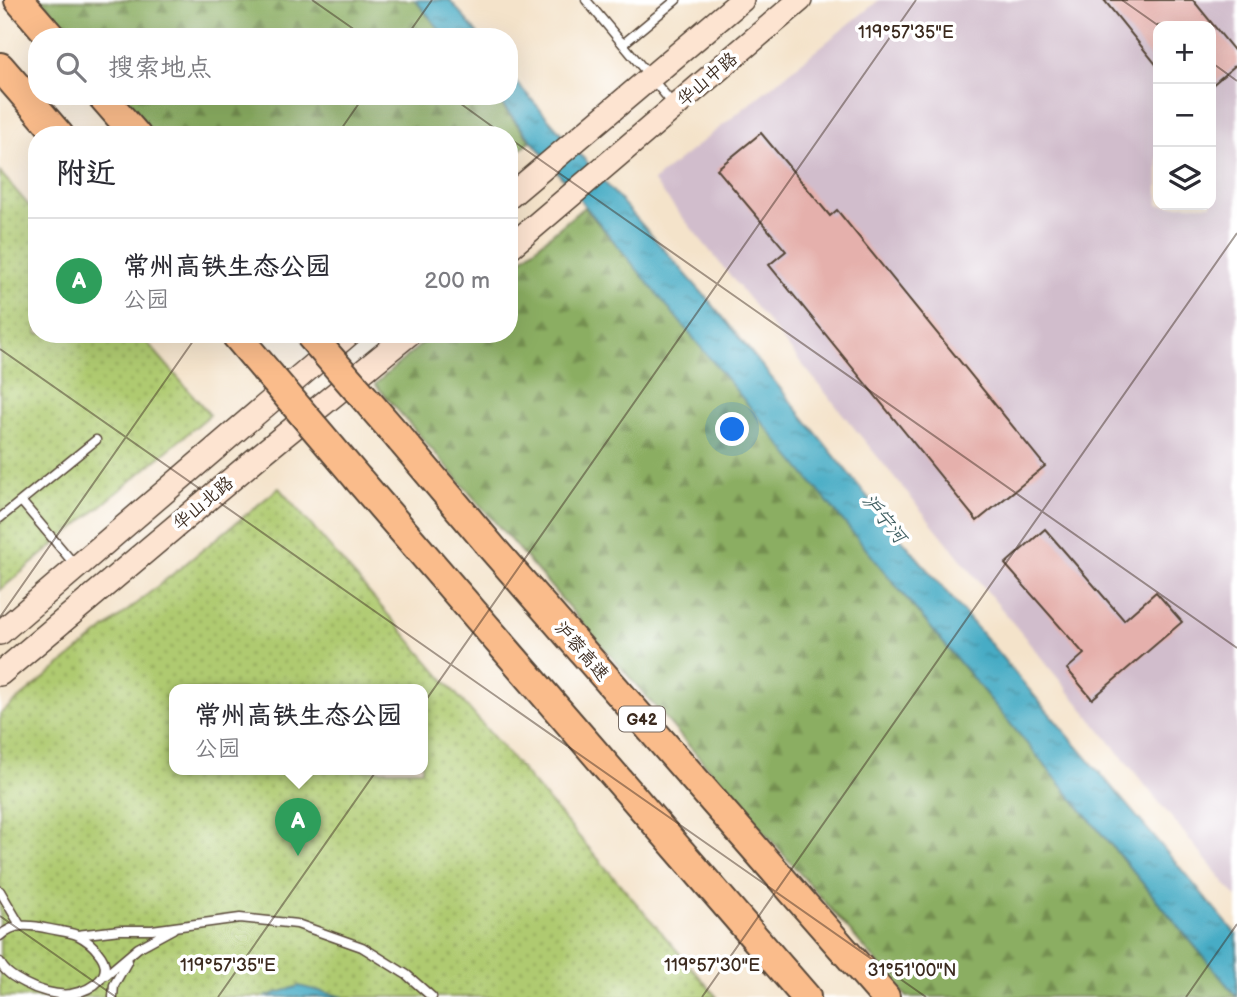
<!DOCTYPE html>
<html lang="zh">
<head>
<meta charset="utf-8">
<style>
  :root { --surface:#fff; --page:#f2f2f3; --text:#2b2b33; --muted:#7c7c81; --line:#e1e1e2; --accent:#b5179e }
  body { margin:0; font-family:"Balsamiq Sans","LXGW WenKai TC",sans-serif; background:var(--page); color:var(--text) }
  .controls { position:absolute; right:21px; top:21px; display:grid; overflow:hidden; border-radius:14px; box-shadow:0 7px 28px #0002 }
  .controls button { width:63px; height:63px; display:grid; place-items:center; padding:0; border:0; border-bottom:2px solid var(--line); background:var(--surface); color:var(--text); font:35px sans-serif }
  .you { position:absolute; left:733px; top:430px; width:24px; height:24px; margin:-18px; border:5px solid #fff; border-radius:50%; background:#1a73e8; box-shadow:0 0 0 10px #1a73e833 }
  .badge { display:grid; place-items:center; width:46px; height:46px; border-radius:50%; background:var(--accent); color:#fff; font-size:23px; font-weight:700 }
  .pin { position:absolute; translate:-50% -58px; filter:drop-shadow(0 2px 4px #0008) }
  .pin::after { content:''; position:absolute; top:37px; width:24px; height:21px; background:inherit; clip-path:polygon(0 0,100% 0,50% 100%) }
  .popup { position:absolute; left:169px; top:684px; width:259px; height:91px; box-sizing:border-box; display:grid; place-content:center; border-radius:14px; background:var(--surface); filter:drop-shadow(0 2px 5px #0005); font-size:23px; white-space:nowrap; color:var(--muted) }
  .popup b { font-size:26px; color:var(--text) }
  .popup::after { content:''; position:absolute; left:50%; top:100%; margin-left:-14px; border:14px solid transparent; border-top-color:var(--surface) }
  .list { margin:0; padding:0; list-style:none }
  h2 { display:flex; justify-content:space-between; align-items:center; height:91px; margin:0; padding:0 28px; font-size:30px }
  h2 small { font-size:23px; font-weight:400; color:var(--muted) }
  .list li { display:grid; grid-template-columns:46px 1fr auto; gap:21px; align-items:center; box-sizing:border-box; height:126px; padding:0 28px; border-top:2px solid var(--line) }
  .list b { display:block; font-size:26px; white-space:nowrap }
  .list p { margin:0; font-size:23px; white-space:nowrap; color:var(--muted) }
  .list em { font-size:23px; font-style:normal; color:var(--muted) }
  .icon { flex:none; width:38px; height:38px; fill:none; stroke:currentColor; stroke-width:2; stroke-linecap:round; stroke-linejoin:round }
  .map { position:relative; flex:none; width:1237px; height:997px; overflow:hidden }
  .search { position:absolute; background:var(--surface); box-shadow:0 7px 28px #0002; left:28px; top:28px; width:490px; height:77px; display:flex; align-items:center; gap:18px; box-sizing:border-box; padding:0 24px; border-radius:28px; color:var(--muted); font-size:26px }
  .panel { position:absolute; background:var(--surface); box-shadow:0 7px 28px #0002; left:28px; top:126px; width:490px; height:217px; border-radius:28px }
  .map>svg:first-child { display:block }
  .industrial { fill:#d1bdcc; fill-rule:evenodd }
  .forest { fill:url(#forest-firs); stroke:#636c40; stroke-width:2 }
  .park { fill:url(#park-dots); stroke:#757a47; stroke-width:2; fill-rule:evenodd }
  .water { fill:url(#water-ripples); stroke:#406b72; stroke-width:2 }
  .building { fill:#e5b0ac }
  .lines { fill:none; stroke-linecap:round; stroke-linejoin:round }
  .service-casing { stroke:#574638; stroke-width:11 }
  .secondary-casing { stroke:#574638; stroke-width:26 }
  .motorway-casing { stroke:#574638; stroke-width:32 }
  .service { stroke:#fff; stroke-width:8 }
  .secondary { stroke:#fde4d1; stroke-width:23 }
  .motorway { stroke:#fabc8b; stroke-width:28 }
  .motorway-bridge-casing { stroke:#574638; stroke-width:32; stroke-linecap:butt }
  .motorway-bridge { stroke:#fabc8b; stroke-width:28 }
  .ticks { fill:none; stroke:#3b2a1e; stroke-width:2; stroke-opacity:0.45 }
  .labels { text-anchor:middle; stroke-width:7; stroke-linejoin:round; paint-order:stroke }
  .shield { fill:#fff; stroke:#766a62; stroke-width:2 }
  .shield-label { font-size:16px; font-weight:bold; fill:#3b2a1e }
  .street-label { font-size:18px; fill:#3b2a1e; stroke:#fff }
  .water-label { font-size:19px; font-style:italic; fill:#3f5e61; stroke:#fff }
  .ticks-label { font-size:18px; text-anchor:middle; fill:#3b2a1e; stroke:#fff; stroke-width:7; stroke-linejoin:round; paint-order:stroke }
</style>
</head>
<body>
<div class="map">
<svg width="1237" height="997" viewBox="0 0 1237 997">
  <defs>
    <pattern id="forest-firs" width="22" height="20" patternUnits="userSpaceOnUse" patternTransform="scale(1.75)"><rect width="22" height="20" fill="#8bae62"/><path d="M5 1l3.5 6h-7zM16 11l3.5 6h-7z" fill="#738e50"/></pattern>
    <pattern id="park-dots" width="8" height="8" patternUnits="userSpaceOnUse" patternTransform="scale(1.75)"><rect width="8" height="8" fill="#afca70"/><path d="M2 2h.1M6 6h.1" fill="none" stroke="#90a45b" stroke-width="1.8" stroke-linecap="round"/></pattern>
    <pattern id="water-ripples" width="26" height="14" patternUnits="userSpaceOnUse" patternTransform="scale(1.75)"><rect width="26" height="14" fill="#46acc5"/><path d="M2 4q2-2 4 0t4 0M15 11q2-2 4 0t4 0" fill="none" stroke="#3c8c9f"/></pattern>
  </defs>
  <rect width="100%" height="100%" fill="#fff"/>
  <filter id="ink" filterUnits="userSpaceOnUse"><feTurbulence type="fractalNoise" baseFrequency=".0143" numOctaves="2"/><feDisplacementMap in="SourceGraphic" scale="14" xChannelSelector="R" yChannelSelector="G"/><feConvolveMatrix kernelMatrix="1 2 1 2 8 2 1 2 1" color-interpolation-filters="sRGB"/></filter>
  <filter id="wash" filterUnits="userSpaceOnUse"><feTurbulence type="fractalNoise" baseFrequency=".00686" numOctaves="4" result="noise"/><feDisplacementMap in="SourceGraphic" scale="28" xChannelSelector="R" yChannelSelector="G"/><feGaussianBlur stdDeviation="1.57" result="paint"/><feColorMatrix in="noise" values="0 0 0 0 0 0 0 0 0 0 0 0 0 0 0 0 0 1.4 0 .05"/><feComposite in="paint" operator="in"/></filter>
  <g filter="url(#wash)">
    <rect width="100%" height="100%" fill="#f4e3ca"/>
    <path class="industrial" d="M879,0H1237V898L653,181ZM1158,26H1211V205H1158Z"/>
    <path class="forest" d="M39,0H415L446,37H70Z
      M122,96H495L530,141L509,159V135H155Z
      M584,207L644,276L907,599L1237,997H907L375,384L433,334H509V270Z"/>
    <path class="park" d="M0,172L37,215V334H140L210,415L0,590Z
      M279,488L717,997H0V714ZM174,690H422V770H174Z"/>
    <path class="water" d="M415,0H450L480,37H446Z
      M509,74L712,304L899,536L1237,935V997L907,599L495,96H509Z
      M299,986L344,997H264Z"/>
    <g id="blocks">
      <path class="building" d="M1104,0H1193L1237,54V64L1211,86V26H1158V67Z
        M761,133L830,216L837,210L1045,466L977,521L769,265L786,251L717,169Z
        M1045,529L1124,620L1156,592L1182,622L1092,699L1067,669L1084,654L1005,564Z"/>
    </g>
  </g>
  <g filter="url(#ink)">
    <use href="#blocks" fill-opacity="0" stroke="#574638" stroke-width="2"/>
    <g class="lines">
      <defs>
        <path id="service" d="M586,0L673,104
          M623,44L676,0
          M21,501L75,565
          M0,518L96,440
          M0,891L20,925
          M77,935L120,930H152L240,918L297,924L362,947L407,975L432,997
          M0,936C14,922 32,925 50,929C59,931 69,932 77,935C85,939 93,945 98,952C117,974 93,990 71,994C56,996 37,990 24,983C15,978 4,972 0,962
          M106,975L138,948L173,929
          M113,997L114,985L127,962"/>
        <path id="secondary" d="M509,197L742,0
          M509,248L800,0
          M0,633L349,334
          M0,674L258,457L409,334"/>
        <path id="motorway" d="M19,0L51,37
          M0,67L59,135
          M102,96L136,135
          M401,440L493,549L885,997
          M359,480L806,997"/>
      </defs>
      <use href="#service" class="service-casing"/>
      <use href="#secondary" class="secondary-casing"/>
      <use href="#motorway" class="motorway-casing"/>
      <use href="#service" class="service"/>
      <use href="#secondary" class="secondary"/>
      <use href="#motorway" class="motorway"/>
      <defs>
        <path id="motorway-bridge" d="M235,334L359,480
          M309,334L401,440"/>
      </defs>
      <use href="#motorway-bridge" class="motorway-bridge-casing"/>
      <use href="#motorway-bridge" class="motorway-bridge"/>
    </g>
  </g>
  <path class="ticks" d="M312,0L365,37M1122,0L1159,26M406,37L432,0M1211,62L1237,81M450,96L504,135M337,135L364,96M509,138L1237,648M0,349L926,997M0,617L198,334M0,916L116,997M218,997L916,0M702,997L1237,233M1186,997L1237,924"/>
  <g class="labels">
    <rect class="shield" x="619" y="706.5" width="46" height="25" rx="5"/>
    <g class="shield-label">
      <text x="642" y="725">G42</text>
    </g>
    <g class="street-label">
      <text transform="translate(707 79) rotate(-40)" y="6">华山中路</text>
      <text transform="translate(203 503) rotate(-40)" y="6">华山北路</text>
      <text transform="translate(582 651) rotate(49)" y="6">沪蓉高速</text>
    </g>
    <g class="water-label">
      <text transform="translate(885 518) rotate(51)" y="7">沪宁河</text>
    </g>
  </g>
  <g class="ticks-label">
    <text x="906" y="38">119°57'35"E</text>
    <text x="228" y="971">119°57'35"E</text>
    <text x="712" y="971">119°57'30"E</text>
    <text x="912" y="976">31°51'00"N</text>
  </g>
</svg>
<div class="controls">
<button>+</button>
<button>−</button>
<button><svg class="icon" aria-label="layers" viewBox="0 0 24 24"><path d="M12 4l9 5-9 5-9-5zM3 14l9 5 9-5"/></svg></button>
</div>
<div class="you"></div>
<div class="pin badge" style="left:298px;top:856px;background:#2e9e5b">A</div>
<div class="popup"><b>常州高铁生态公园</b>公园</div>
<div class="search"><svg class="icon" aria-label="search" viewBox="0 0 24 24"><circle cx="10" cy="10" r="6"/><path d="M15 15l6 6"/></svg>搜索地点</div>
<section class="panel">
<h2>附近<small></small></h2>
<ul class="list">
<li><span class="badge" style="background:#2e9e5b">A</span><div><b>常州高铁生态公园</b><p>公园</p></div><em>200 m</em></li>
</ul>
</section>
</div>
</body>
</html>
